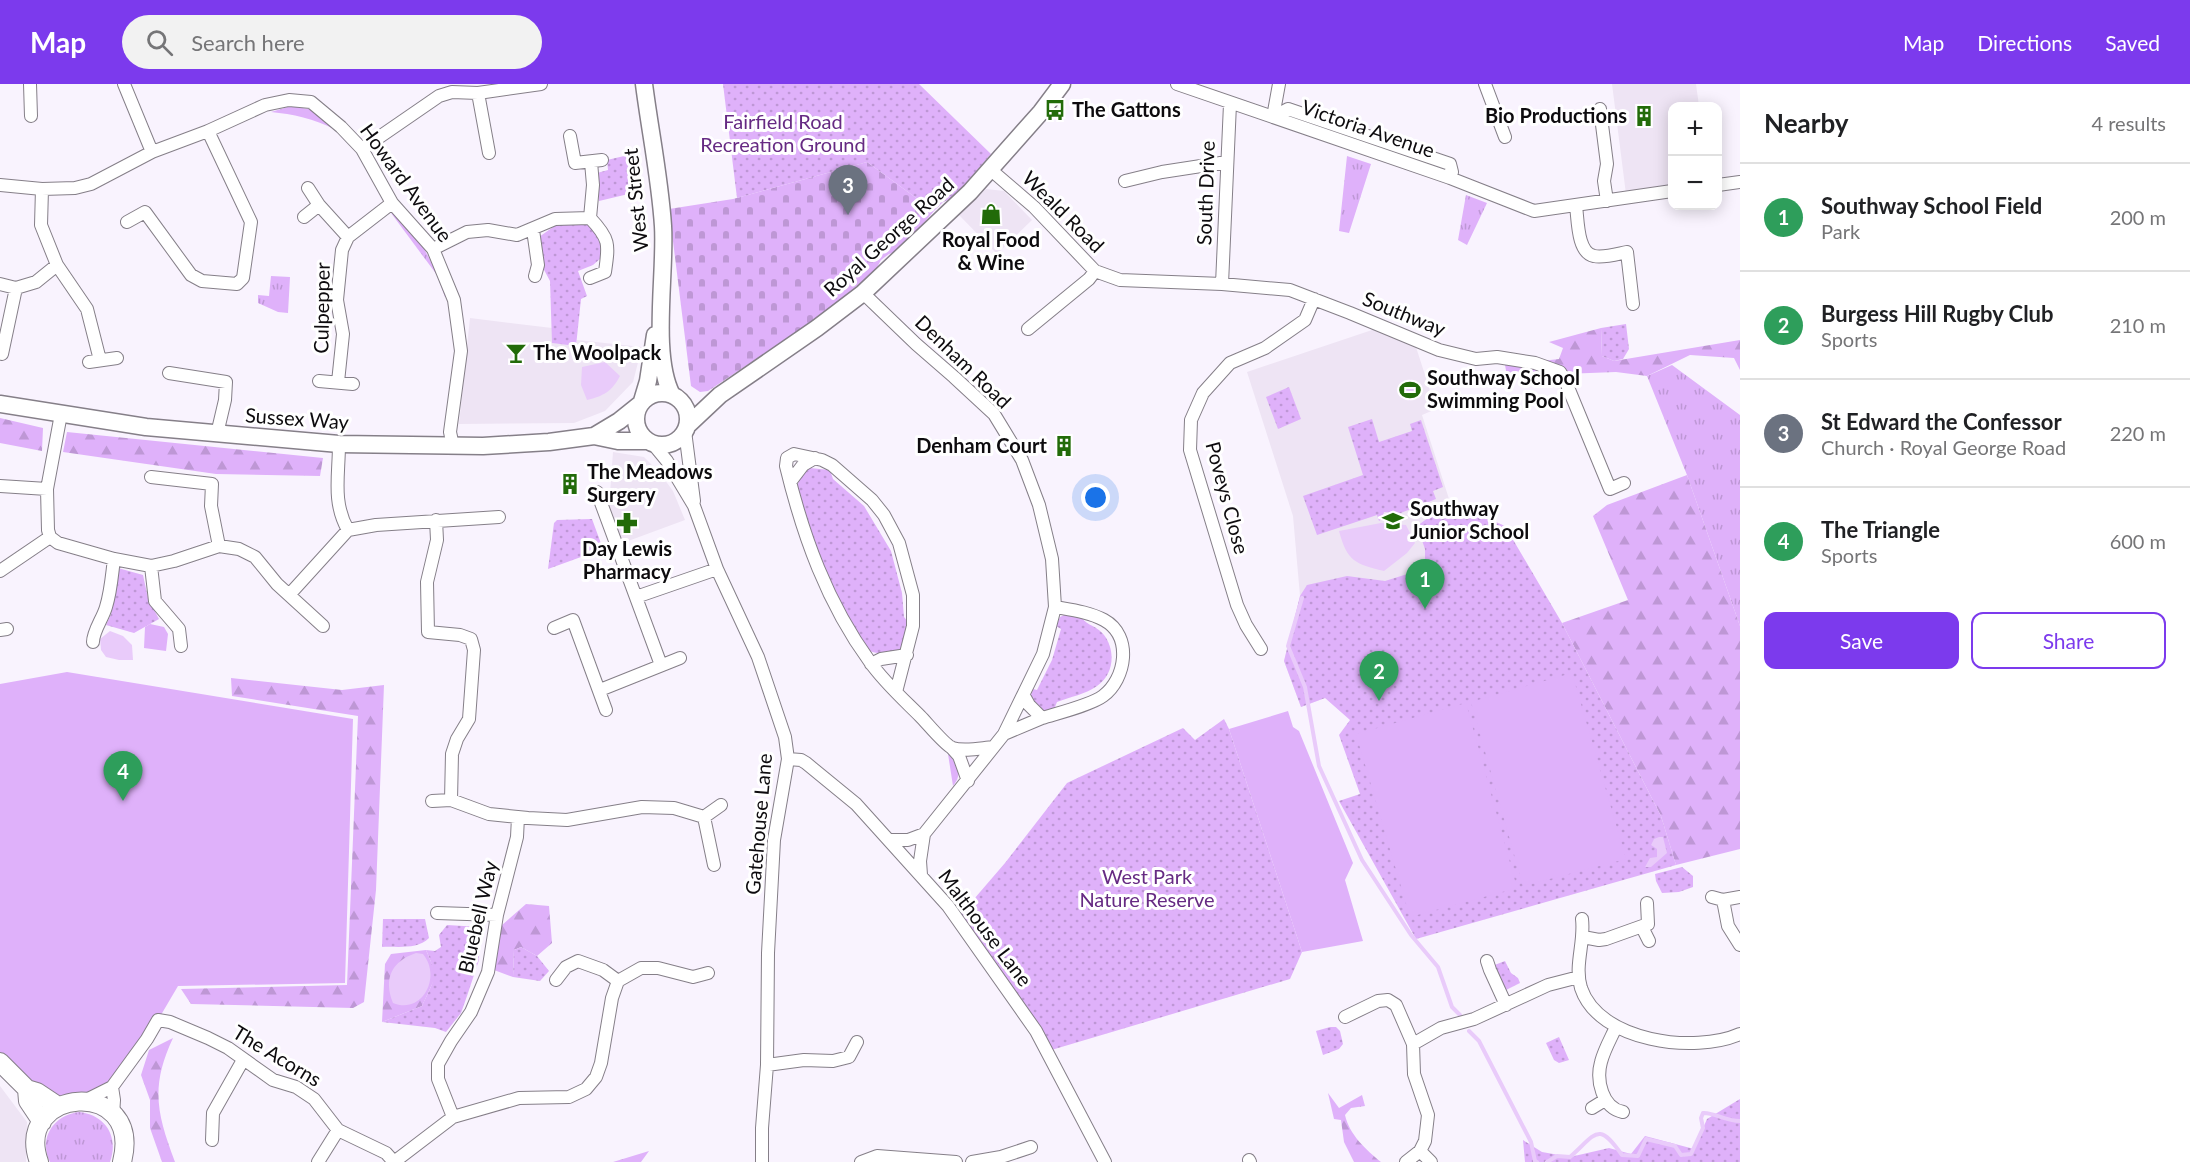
<!DOCTYPE html>
<html lang="en">
<head>
<meta charset="utf-8">
<style>
  :root { --surface:#fff; --page:#f2f2f2; --text:#202124; --muted:#757577; --line:#e0e0e0; --accent:#7c3aed }
  body { margin:0; font-family:Lato,sans-serif; background:var(--page); color:var(--text) }
  .controls { position:absolute; right:18px; top:18px; display:grid; overflow:hidden; border-radius:12px; box-shadow:0 3px 15px #0003 }
  .controls button { width:54px; height:54px; display:grid; place-items:center; padding:0; border:0; border-bottom:2px solid var(--line); background:var(--surface); color:var(--text); font:30px sans-serif }
  .you { position:absolute; left:1096px; top:414px; width:21px; height:21px; margin:-15px; border:4px solid #fff; border-radius:50%; background:#1a73e8; box-shadow:0 0 0 9px #1a73e833 }
  .badge { display:grid; place-items:center; width:39px; height:39px; border-radius:50%; background:var(--accent); color:#fff; font-size:20px; font-weight:700 }
  .pin { position:absolute; translate:-50% -50px; filter:drop-shadow(0 2px 3px #0008) }
  .pin::after { content:''; position:absolute; top:32px; width:21px; height:18px; background:inherit; clip-path:polygon(0 0,100% 0,50% 100%) }
  .list { margin:0; padding:0; list-style:none }
  h2 { display:flex; justify-content:space-between; align-items:center; height:78px; margin:0; padding:0 24px; font-size:26px }
  h2 small { font-size:20px; font-weight:400; color:var(--muted) }
  .list li { display:grid; grid-template-columns:39px 1fr auto; gap:18px; align-items:center; box-sizing:border-box; height:108px; padding:0 24px; border-top:2px solid var(--line) }
  .list b { display:block; font-size:22px; white-space:nowrap }
  .list p { margin:0; font-size:20px; white-space:nowrap; color:var(--muted) }
  .list em { font-size:20px; font-style:normal; color:var(--muted) }
  .actions { display:flex; gap:12px; padding:18px 24px }
  .actions a { flex:1; padding:14px 0; border:2px solid var(--accent); border-radius:12px; text-align:center; font-size:21px; color:var(--accent) }
  .actions .main { background:var(--accent); color:#fff }
  .icon { flex:none; width:33px; height:33px; fill:none; stroke:currentColor; stroke-width:2; stroke-linecap:round; stroke-linejoin:round }
  .map { position:relative; flex:none; width:1740px; height:1078px; overflow:hidden }
  header { display:flex; align-items:center; gap:36px; box-sizing:border-box; height:84px; padding:0 30px; background:var(--accent); color:#fff }
  header strong { font-size:28px }
  nav { display:flex; gap:33px; margin-inline-start:auto; font-size:21px }
  .search { width:420px; height:54px; background:var(--page); display:flex; align-items:center; gap:15px; box-sizing:border-box; padding:0 21px; border-radius:33px; color:var(--muted); font-size:22px }
  main { display:flex }
  aside { flex:1; background:var(--surface) }
  .map>svg:first-child { display:block }
  .built { fill:#eee4f4 }
  .grass { fill:url(#grass-tufts) }
  .forest { fill:url(#forest-firs) }
  .cemetery { fill:url(#cemetery-stones) }
  .park { fill:url(#park-dots) }
  .garden { fill:#dfb1fa }
  .water { fill:#e9cbfa }
  .lines { fill:none; stroke-linecap:round; stroke-linejoin:round }
  .stream { stroke:#e9cbfa; stroke-width:4 }
  .street-casing { stroke:#857f88; stroke-width:14 }
  .secondary-casing { stroke:#857f88; stroke-width:19 }
  .primary-casing { stroke:#857f88; stroke-width:20 }
  .street { stroke:#fff; stroke-width:12 }
  .secondary { stroke:#fff; stroke-width:16 }
  .primary { stroke:#fff; stroke-width:18 }
  .labels { text-anchor:middle; stroke-width:6; stroke-linejoin:round; paint-order:stroke }
  .poi-label { font-size:20px; font-weight:bold; fill:#0d0b0e; stroke:#fff; text-anchor:start }
  .park-label { font-size:20px; fill:#662a83; stroke:#fff }
  .street-label { font-size:20px; fill:#0d0b0e; stroke:#fff }
</style>
</head>
<body>
<header>
<strong>Map</strong>
<div class="search"><svg class="icon" aria-label="search" viewBox="0 0 24 24"><circle cx="10" cy="10" r="6"/><path d="M15 15l6 6"/></svg>Search here</div>
<nav><a>Map</a><a>Directions</a><a>Saved</a></nav>
</header>
<main>
<div class="map">
<svg width="1740" height="1078" viewBox="0 0 1740 1078">
  <defs>
    <pattern id="grass-tufts" width="24" height="20" patternUnits="userSpaceOnUse" patternTransform="scale(1.5)"><rect width="24" height="20" fill="#dfb1fa"/><path d="M3 7l-1-3M5 7V3M7 7l1-3M15 17l-1-3M17 17v-4M19 17l1-3" fill="none" stroke="#be97d5"/></pattern>
    <pattern id="forest-firs" width="22" height="20" patternUnits="userSpaceOnUse" patternTransform="scale(1.5)"><rect width="22" height="20" fill="#dfb1fa"/><path d="M5 1l3.5 6h-7zM16 11l3.5 6h-7z" fill="#be97d5"/></pattern>
    <pattern id="cemetery-stones" width="16" height="16" patternUnits="userSpaceOnUse" patternTransform="scale(1.5)"><rect width="16" height="16" fill="#dfb1fa"/><path d="M2 7V4a2 2 0 0 1 4 0v3zM10 15v-3a2 2 0 0 1 4 0v3z" fill="#be97d5"/></pattern>
    <pattern id="park-dots" width="8" height="8" patternUnits="userSpaceOnUse" patternTransform="scale(1.5)"><rect width="8" height="8" fill="#dfb1fa"/><path d="M2 2h.1M6 6h.1" fill="none" stroke="#be97d5" stroke-width="1.8" stroke-linecap="round"/></pattern>
  </defs>
  <rect width="100%" height="100%" fill="#f9f3fe"/>
  <path class="built" d="M1612,0H1696L1699,22H1672V110L1627,118Z
    M986,105L1004,107L1032,136L997,170L959,131Z
    M470,234L552,244V259L576,261L577,256L642,263L633,298L605,327L574,339L459,340Z
    M1375,245L1415,260L1436,325L1422,331L1450,418L1505,442L1325,614L1301,623L1284,577L1300,512L1293,432L1247,288Z
    M613,368L644,373L659,388L673,407L685,436L620,460L604,412L610,410Z
    M0,1002L27,1038L26,1078H0Z"/>
  <path class="grass" d="M291,22L314,26L334,45C315,35 292,30 271,28Z
    M1292,31L1446,84L1445,86L1292,34Z
    M1347,72L1371,80L1349,149L1339,147Z
    M1466,111L1487,119L1467,161L1458,156Z
    M391,129C416,141 435,184 445,209V213L437,191Z
    M271,192L290,193L288,229L278,228L258,219V211L269,212Z
    M1672,281L1740,331V542L1687,391L1647,292Z
    M948,670C958,681 963,690 953,702Z
    M79,1028C106,1031 119,1053 110,1078H50C38,1054 54,1031 79,1028Z"/>
  <path class="forest" d="M1601,244L1602,272L1614,277L1740,256V286L1734,274L1690,271L1647,292L1616,288L1507,292L1505,281L1559,275L1563,264L1549,258Z
    M0,334L43,344L42,367L0,359Z
    M67,348L323,374L320,392L216,390L63,368Z
    M1687,391L1740,542V765L1676,781L1661,732L1562,539L1628,516L1593,432L1607,421Z
    M231,594L342,606L384,601L376,806L364,918L353,924L191,920L181,905L347,901L358,632L232,612Z
    M526,820L549,822L552,859L537,872L521,863L514,866L513,893L494,886L501,842Z
    M426,866L434,885V896L422,922L382,938L385,880L391,870Z
    M173,954C150,1003 157,1030 175,1078H162L150,1044V1016L141,991L149,966Z
    M1328,1009L1339,1024L1362,1011L1365,1022L1351,1024L1345,1031C1349,1050 1366,1066 1381,1078H1354L1344,1058L1341,1036L1334,1035Z
    M649,1067L641,1078H613Z"/>
  <path class="cemetery" d="M867,78L934,127L901,166L889,170L881,176L875,187L819,233L708,307L700,308L691,302L669,125L733,115Z"/>
  <path class="park" d="M723,0H919L991,70L953,114L943,118L934,127L867,78L737,114Z
    M637,69L641,107L599,117L597,89L608,86L607,76Z
    M586,139C601,150 603,157 601,174L593,181L578,187L587,212L581,215L576,262L552,259L550,197L542,182L539,153L556,141Z
    M1626,240L1629,265L1623,275L1614,277L1602,272L1601,244Z
    M1289,303L1301,335L1278,345L1266,313Z
    M1372,335L1379,358L1412,347L1410,340L1421,336L1443,403L1433,407L1436,415L1393,432V429L1384,428L1382,435L1379,437L1377,431L1317,451L1303,412L1363,391L1348,343Z
    M810,384L830,386L833,395L864,422L891,467L902,509L904,533L909,539L903,564C892,569 877,572 866,565L828,499L797,408C798,395 800,390 810,384Z
    M1450,418L1505,442L1562,539L1661,732L1676,781L1416,855L1339,717L1360,710L1339,651L1350,636L1325,614L1301,623L1284,577L1300,512L1307,501L1347,492L1385,497L1417,487L1425,478V465L1417,442Z
    M592,435L603,465L548,485L554,439L557,436Z
    M118,484L143,491L148,514L159,535L134,549L106,541L111,530Z
    M1066,530H1079C1087,543 1095,540 1104,551C1116,567 1114,590 1097,602C1086,610 1070,613 1057,618L1053,628L1044,630L1037,625L1030,613L1033,605L1037,606L1052,576L1061,545L1056,542L1060,533Z
    M1224,635L1229,645L1302,868L1290,895L1048,967L960,829L968,822L1005,779L1067,699L1183,644L1195,656Z
    M1682,783L1693,792V803L1679,808L1662,809L1656,797L1655,790Z
    M383,835H425L429,854C417,866 398,862 382,863Z
    M447,841L480,843L479,876L467,912L461,929L446,948L435,944L382,938L422,922C434,895 439,895 426,866L435,867L441,863L439,851Z
    M521,863L537,872L549,887L540,897L513,893L514,866Z
    M1505,877L1511,889L1518,894L1520,899L1504,907L1492,882Z
    M1330,943H1336L1340,947L1343,960L1339,965L1323,971L1316,947Z
    M1559,953L1569,976L1559,979L1554,976L1546,959Z
    M1740,1015V1078H1525L1523,1056L1542,1068L1570,1073L1609,1064L1631,1070L1645,1052L1694,1065L1707,1035Z"/>
  <path class="garden" d="M150,540L164,543L168,550L166,567L144,564L145,543Z
    M67,588L353,635L345,899L178,902L158,936L112,1003L58,1022L0,978V600Z
    M1572,589L1626,775L1523,802L1471,618Z
    M1466,619L1517,804L1410,833L1356,650Z
    M1288,627L1293,643L1299,647L1353,779L1345,796L1363,857L1302,868L1229,645Z"/>
  <path class="water" d="M605,278L620,292C612,307 604,312 587,316L581,301L582,283Z
    M1411,295L1418,314L1409,317L1402,298Z
    M1381,439L1406,441L1415,459L1407,469L1384,487C1355,480 1347,477 1339,447Z
    M110,547L123,552L132,561L133,576H119L106,573L101,566L100,555Z
    M1659,753H1663L1667,769L1651,783H1645L1650,774L1657,773V765L1651,761L1654,755Z
    M416,869L423,870C442,893 422,931 393,919C383,895 392,877 416,869Z"/>
  <g class="lines">
    <path class="stream" d="M1302,514L1288,562L1305,603L1319,682L1362,776L1411,851L1438,883L1452,923L1460,931
      M1469,947L1479,957L1531,1058L1535,1077L1537,1078
      M1547,1078L1557,1072L1570,1073C1597,1049 1598,1037 1622,1071L1638,1072L1646,1055L1675,1062L1681,1071L1691,1070L1703,1044L1701,1034L1703,1029C1713,1028 1725,1037 1740,1037"/>
    <defs>
      <path id="street" d="M30,0L31,32
        M124,0L152,68
        M1177,0L1450,94L1534,127L1672,107
        M1485,0L1505,53
        M478,9L489,69
        M1600,25L1607,80L1604,97L1607,117
        M1273,33L1288,25L1450,80L1452,88L1450,94
        M1273,33L1279,0
        M570,52L575,79L602,76
        M362,65L439,12L452,8L478,9L541,0
        M991,86L1034,123L1095,187L1120,196L1222,200L1290,206L1350,229L1439,266L1476,275L1497,273L1535,279L1560,288L1565,296L1610,405L1624,399
        M1125,97L1162,88L1227,78
        M0,101L42,105L75,104L91,100L152,68L208,47L265,21L289,16L311,18L341,43L362,65L392,119L433,165L454,216L461,267L450,348L453,362
        M1718,101L1740,98
        M308,104L319,121L348,153
        M1576,122C1578,135 1577,169 1594,172C1604,174 1617,170 1627,168L1633,220
        M304,133L319,121
        M127,138L145,128L191,191L202,197L237,200L243,194L251,138L208,47
        M533,146L538,181L535,192
        M433,165L467,148L488,146L517,151L555,135L590,134
        M57,181L87,225L100,276
        M590,194L605,188C609,160 610,155 590,134L593,101L591,78
        M0,200L16,204
        M1222,200L1230,20
        M863,209L916,260L954,293L994,330L1022,376L1039,421L1052,475L1055,523L1043,570L1004,650L924,750L920,777L921,791
        M1028,245L1089,195L1095,187
        M2,270L16,204L36,198L57,181L41,141L42,105
        M89,278L117,274
        M169,289L226,298L225,316L217,350
        M319,297L353,300
        M338,298L343,250L337,216L342,166L348,153L392,119
        M61,330L47,405L48,446L50,453L58,459L114,475L151,482L174,477L219,462L239,465L255,473L277,500L323,542
        M685,347L694,417
        M339,360C339,391 332,418 348,446
        M653,360L667,377L694,422L717,485L758,573L785,653L788,675L774,756L768,869L767,981L762,1044V1078
        M151,393L212,400L211,422L219,462
        M790,398L803,381L815,374
        M0,402L47,405
        M597,408L661,581
        M436,436L437,456L427,498L428,548L460,551L471,555L474,566L469,635L457,655L452,670L451,716L489,730L528,734L567,736L642,723L674,724L704,733
        M151,482L155,517L179,545L181,562
        M0,487L50,453
        M289,511L348,446L376,441L499,433
        M636,513L717,485
        M554,544L573,536L606,626
        M0,546L7,545
        M93,558C93,547 103,534 106,523C111,507 112,490 114,475
        M1261,565L1246,541L1237,521L1190,366L1191,336L1203,309L1230,279L1265,264L1305,236L1314,215
        M871,580L881,575L907,571
        M600,606L680,574
        M896,608L913,542V511L899,459L884,431L872,416L832,381L822,376L794,370L787,374L786,382C803,452 827,519 870,578C884,598 903,615 920,632C927,639 944,660 952,664C965,668 981,664 993,663
        M1024,612L1029,621L1042,634C1058,629 1091,621 1103,612C1126,595 1133,552 1104,536C1089,528 1072,526 1055,523
        M1004,650L1042,634
        M951,663L959,672L968,697
        M788,675L801,676L806,679L856,720L948,822L1036,947L1105,1078
        M432,717L451,716
        M891,756H908L924,750
        M714,781L704,733L721,721
        M1712,813L1723,816L1740,813
        M1723,816L1728,842L1740,861
        M437,829L497,831
        M1582,835C1585,859 1574,881 1581,904C1599,958 1695,970 1740,950
        M1642,843L1649,857
        M1583,853L1599,856L1606,855L1648,840L1647,819
        M1487,877L1490,886L1506,921
        M556,896L566,883L578,877L603,886L618,897L641,884H658L693,893L708,889
        M1345,933L1378,917L1388,916L1396,921L1413,960L1414,990L1428,1031L1425,1057L1420,1067L1406,1078
        M1616,943C1611,954 1604,966 1601,978C1596,996 1602,1024 1623,1028
        M1413,960L1441,944L1474,935L1548,901L1579,893
        M767,981L804,976L833,977L849,973L857,958
        M112,1003L114,1016L113,1031
        M86,1016L112,1003L147,955L158,936L170,938L208,954L228,964L273,996L296,1003L314,1015L338,1046L386,1069L394,1078
        M1592,1024L1605,1016
        M453,1033L519,1014L569,1013L586,1005L596,993L601,979L612,914L618,897
        M212,1056L213,1029L243,976
        M1420,1067L1431,1078
        M1249,1076L1250,1078
        M318,1078L338,1046
        M394,1078L453,1033L438,995V980L451,957L471,928L488,888L497,831L517,753L518,733
        M861,1078L877,1072L956,1078
        M972,1078L1001,1073L1031,1063"/>
      <path id="secondary" d="M644,0C650,47 660,95 663,142C666,189 651,271 672,311
        M636 335a26 26 0 1 1 52 0a26 26 0 1 1-52 0Z
        M642,317L648,297L655,251
        M0,320L146,343L339,360L483,362L549,358L594,352L618,357H647
        M687,342L720,311L817,244L863,209L970,108L1041,28L1062,0
        M594,352L619,337L639,321"/>
      <path id="primary" d="M0,978L27,1005L37,1008L58,1022
        M27,1005L28,1017L42,1038
        M39,1078C12,1003 144,992 122,1078"/>
    </defs>
    <use href="#street" class="street-casing"/>
    <use href="#secondary" class="secondary-casing"/>
    <use href="#primary" class="primary-casing"/>
    <use href="#street" class="street"/>
    <use href="#secondary" class="secondary"/>
    <use href="#primary" class="primary"/>
  </g>
  <defs>
    <symbol id="bus-bare" viewBox="-9 -9 18 18"><path d="M-5-6H5V4H4V6H2V4H-2V6H-4V4H-5ZM-3.5-4V0h7V-4ZM-3.5 1.2v1.5H-2V1.2ZM2 1.2v1.5H3.5V1.2Z" fill="#226b09" stroke="#fff" stroke-width="2.5" paint-order="stroke"/></symbol>
    <symbol id="building-bare" viewBox="-9 -9 18 18"><path d="M-4-6H4V6H1V3H-1V6H-4ZM-2.5-4.3h1.7v1.8h-1.7ZM.8-4.3h1.7v1.8H.8ZM-2.5-1h1.7V.8h-1.7ZM.8-1h1.7V.8H.8Z" fill="#226b09" stroke="#fff" stroke-width="2.5" paint-order="stroke"/></symbol>
    <symbol id="shop-bare" viewBox="-9 -9 18 18"><path d="M-5-2.5h2.3a2.7 3.5 0 0 1 5.4 0H5L5.5 6h-11ZM-1.5-2.5h3a1.5 2.3 0 0 0-3 0Z" fill="#226b09" stroke="#fff" stroke-width="2.5" paint-order="stroke"/></symbol>
    <symbol id="bar-bare" viewBox="-9 -9 18 18"><path d="M-6-5H6L.8 .8V4.5H3.5V6h-7V4.5H-.8V.8Z" fill="#226b09" stroke="#fff" stroke-width="2.5" paint-order="stroke"/></symbol>
    <symbol id="stadium-bare" viewBox="-9 -9 18 18"><path d="M0-5a6.5 5 0 1 0 0 10a6.5 5 0 1 0 0-10ZM-3.5-1.8h7v3.6h-7Z" fill="#226b09" stroke="#fff" stroke-width="2.5" paint-order="stroke"/></symbol>
    <symbol id="school-bare" viewBox="-9 -9 18 18"><path d="M0-5L7-2L0 1L-7-2ZM-4 1L0 2.5L4 1V4Q0 6-4 4Z" fill="#226b09" stroke="#fff" stroke-width="2.5" paint-order="stroke"/></symbol>
    <symbol id="pharmacy-bare" viewBox="-9 -9 18 18"><path d="M-2-6h4v4h4v4h-4v4h-4v-4h-4v-4h4Z" fill="#226b09" stroke="#fff" stroke-width="2.5" paint-order="stroke"/></symbol>
  </defs>
  <g fill-rule="evenodd">
    <use href="#bus-bare" x="1040" y="11" width="30" height="30"/>
    <use href="#building-bare" x="1629" y="17" width="30" height="30"/>
    <use href="#shop-bare" x="976" y="115" width="30" height="30"/>
    <use href="#bar-bare" x="501" y="254" width="30" height="30"/>
    <use href="#stadium-bare" x="1395" y="291" width="30" height="30"/>
    <use href="#building-bare" x="1049" y="347" width="30" height="30"/>
    <use href="#building-bare" x="555" y="385" width="30" height="30"/>
    <use href="#school-bare" x="1378" y="422" width="30" height="30"/>
    <use href="#pharmacy-bare" x="612" y="424" width="30" height="30"/>
  </g>
  <g class="labels">
    <g class="poi-label">
      <text x="1072" y="33">The Gattons</text>
      <text x="1627" y="39" text-anchor="end">Bio Productions</text>
      <text x="991" y="163" text-anchor="middle">Royal Food<tspan x="991" dy="23">&amp; Wine</tspan></text>
      <text x="533" y="276">The Woolpack</text>
      <text x="1427" y="301">Southway School<tspan x="1427" dy="23">Swimming Pool</tspan></text>
      <text x="1047" y="369" text-anchor="end">Denham Court</text>
      <text x="587" y="395">The Meadows<tspan x="587" dy="23">Surgery</tspan></text>
      <text x="1410" y="432">Southway<tspan x="1410" dy="23">Junior School</tspan></text>
      <text x="627" y="472" text-anchor="middle">Day Lewis<tspan x="627" dy="23">Pharmacy</tspan></text>
    </g>
    <g class="park-label">
      <text x="783" y="45">Fairfield Road<tspan x="783" dy="23">Recreation Ground</tspan></text>
      <text x="1147" y="800">West Park<tspan x="1147" dy="23">Nature Reserve</tspan></text>
    </g>
    <g class="street-label">
      <text transform="translate(1368 45) rotate(19)" y="7">Victoria Avenue</text>
      <text transform="translate(406 99) rotate(54)" y="7">Howard Avenue</text>
      <text transform="translate(1206 109) rotate(-88)" y="7">South Drive</text>
      <text transform="translate(636 116) rotate(-96)" y="7">West Street</text>
      <text transform="translate(1063 128) rotate(45)" y="7">Weald Road</text>
      <text transform="translate(889 153) rotate(-42)" y="7">Royal George Road</text>
      <text transform="translate(322 224) rotate(-89)" y="7">Culpepper</text>
      <text transform="translate(1404 230) rotate(22)" y="7">Southway</text>
      <text transform="translate(963 278) rotate(44)" y="7">Denham Road</text>
      <text transform="translate(297 335) rotate(4)" y="7">Sussex Way</text>
      <text transform="translate(1227 414) rotate(75)" y="7">Poveys Close</text>
      <text transform="translate(759 740) rotate(-85)" y="7">Gatehouse Lane</text>
      <text transform="translate(478 833) rotate(-77)" y="7">Bluebell Way</text>
      <text transform="translate(985 844) rotate(53)" y="7">Malthouse Lane</text>
      <text transform="translate(277 972) rotate(31)" y="7">The Acorns</text>
    </g>
  </g>
</svg>
<div class="controls">
<button>+</button>
<button>−</button>
</div>
<div class="you"></div>
<div class="pin badge" style="left:1425px;top:525px;background:#2e9e5b">1</div>
<div class="pin badge" style="left:1379px;top:617px;background:#2e9e5b">2</div>
<div class="pin badge" style="left:848px;top:131px;background:#6b7280">3</div>
<div class="pin badge" style="left:123px;top:717px;background:#2e9e5b">4</div>
</div>
<aside>
<h2>Nearby<small>4 results</small></h2>
<ul class="list">
<li><span class="badge" style="background:#2e9e5b">1</span><div><b>Southway School Field</b><p>Park</p></div><em>200 m</em></li>
<li><span class="badge" style="background:#2e9e5b">2</span><div><b>Burgess Hill Rugby Club</b><p>Sports</p></div><em>210 m</em></li>
<li><span class="badge" style="background:#6b7280">3</span><div><b>St Edward the Confessor</b><p>Church · Royal George Road</p></div><em>220 m</em></li>
<li><span class="badge" style="background:#2e9e5b">4</span><div><b>The Triangle</b><p>Sports</p></div><em>600 m</em></li>
</ul>
<div class="actions"><a class="main">Save</a><a>Share</a></div>
</aside>
</main>
</body>
</html>
